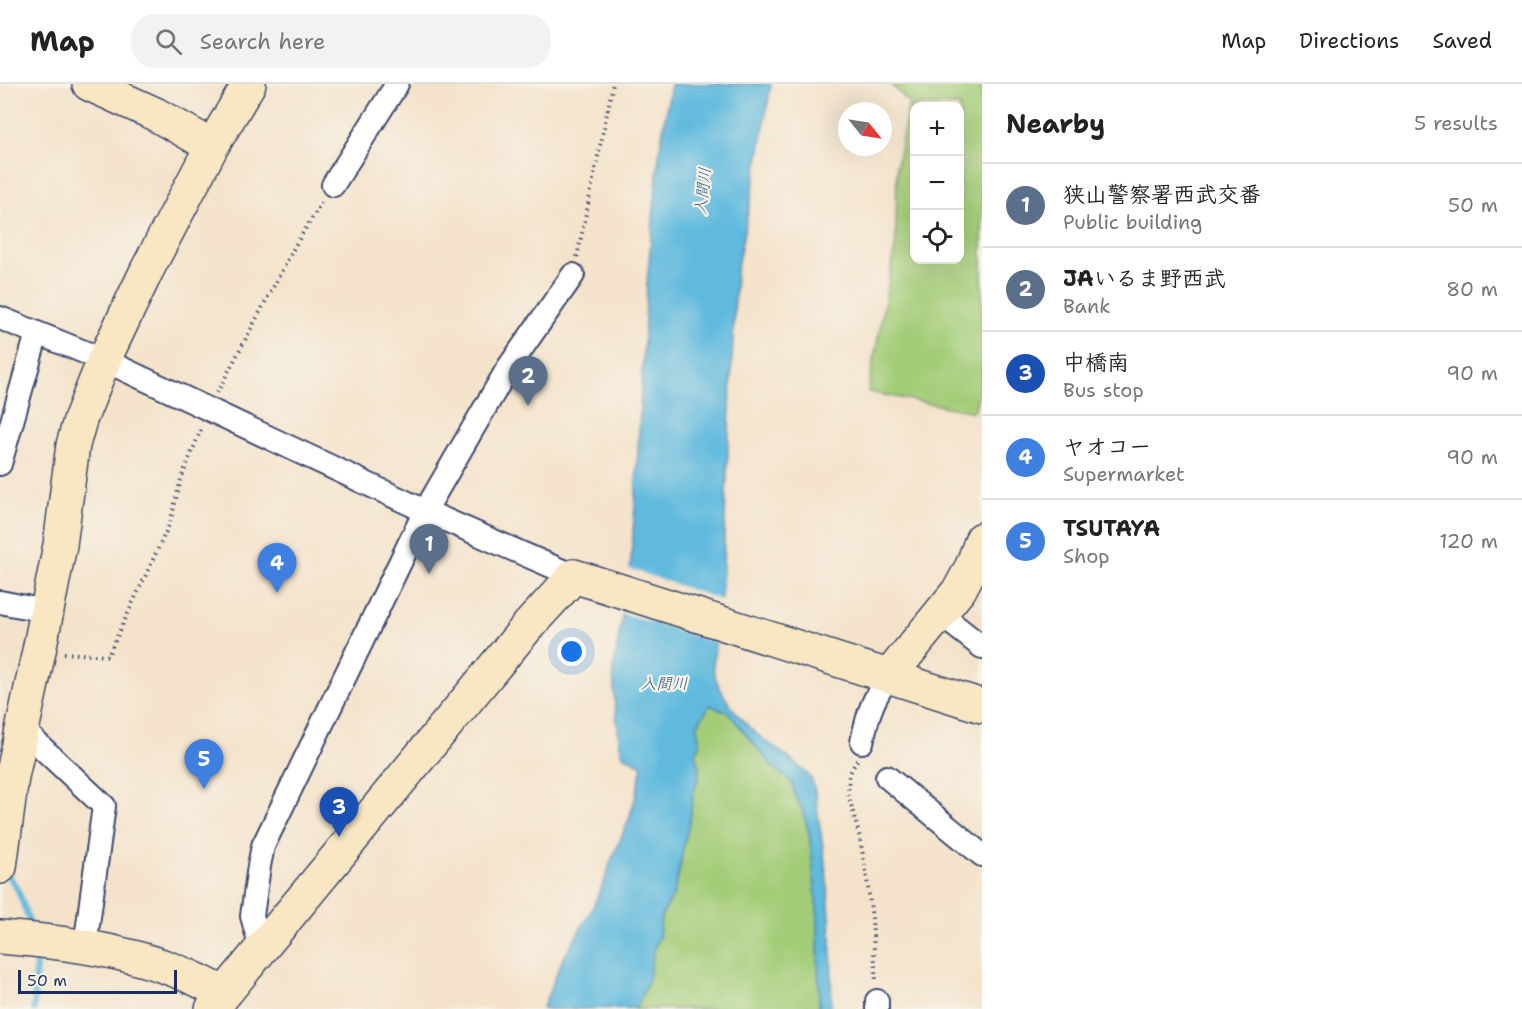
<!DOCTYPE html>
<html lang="en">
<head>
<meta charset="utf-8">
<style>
  :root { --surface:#fff; --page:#f2f2f2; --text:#222; --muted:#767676; --line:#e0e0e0; --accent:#0b8043 }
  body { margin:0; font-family:"Shantell Sans","Klee One",sans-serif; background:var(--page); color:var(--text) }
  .controls { position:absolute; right:18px; top:18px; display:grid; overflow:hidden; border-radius:12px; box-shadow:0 6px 24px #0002 }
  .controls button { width:54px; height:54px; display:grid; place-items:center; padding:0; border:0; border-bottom:2px solid var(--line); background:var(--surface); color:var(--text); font:30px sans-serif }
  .compass { position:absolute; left:838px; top:18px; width:54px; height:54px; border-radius:50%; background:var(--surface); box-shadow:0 6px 24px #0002; rotate:120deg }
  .scale { position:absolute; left:18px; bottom:15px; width:159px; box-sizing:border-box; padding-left:6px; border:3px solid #1b2f5e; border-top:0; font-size:16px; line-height:21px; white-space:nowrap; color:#1b2f5e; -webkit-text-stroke:4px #f7f3e8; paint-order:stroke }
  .you { position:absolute; left:572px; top:568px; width:21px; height:21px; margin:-15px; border:4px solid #fff; border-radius:50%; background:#1a73e8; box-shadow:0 0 0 9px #1a73e833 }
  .badge { display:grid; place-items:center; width:39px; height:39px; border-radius:50%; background:var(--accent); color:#fff; font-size:20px; font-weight:700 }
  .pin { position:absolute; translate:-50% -50px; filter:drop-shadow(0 2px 3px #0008) }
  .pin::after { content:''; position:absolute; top:32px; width:21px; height:18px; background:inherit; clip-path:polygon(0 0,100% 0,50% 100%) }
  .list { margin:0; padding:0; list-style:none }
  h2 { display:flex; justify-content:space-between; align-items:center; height:78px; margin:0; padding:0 24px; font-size:26px }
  h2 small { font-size:20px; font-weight:400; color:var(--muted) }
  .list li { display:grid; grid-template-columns:39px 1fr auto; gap:18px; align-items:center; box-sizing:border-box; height:84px; padding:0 24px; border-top:2px solid var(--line) }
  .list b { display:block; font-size:22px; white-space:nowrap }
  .list p { margin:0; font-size:20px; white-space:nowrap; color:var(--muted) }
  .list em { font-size:20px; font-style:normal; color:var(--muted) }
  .icon { flex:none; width:33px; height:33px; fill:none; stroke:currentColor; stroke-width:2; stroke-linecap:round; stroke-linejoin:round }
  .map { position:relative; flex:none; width:982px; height:925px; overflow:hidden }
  header { display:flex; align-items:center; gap:36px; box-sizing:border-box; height:84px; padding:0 30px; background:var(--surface); border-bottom:2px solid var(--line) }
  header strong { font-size:28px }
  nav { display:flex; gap:33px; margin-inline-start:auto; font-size:21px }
  .search { width:420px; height:54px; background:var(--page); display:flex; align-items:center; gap:15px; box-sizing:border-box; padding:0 21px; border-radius:24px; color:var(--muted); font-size:22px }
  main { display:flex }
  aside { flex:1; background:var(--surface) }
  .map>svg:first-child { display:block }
  .green { fill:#a4cd79; stroke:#607e6c; stroke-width:1.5; fill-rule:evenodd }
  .water { fill:#60bade; stroke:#3e749e; stroke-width:1.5 }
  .pier { fill:#f4e3ca }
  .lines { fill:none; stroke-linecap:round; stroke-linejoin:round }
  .stream { stroke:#60bade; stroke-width:6 }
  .street-casing { stroke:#3c4a6e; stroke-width:26 }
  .secondary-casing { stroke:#3c4a6e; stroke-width:36 }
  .path { stroke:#3c4a6e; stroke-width:4; stroke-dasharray:1.5 4.5; stroke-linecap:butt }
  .street { stroke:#fff; stroke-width:22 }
  .secondary { stroke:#f9e7c3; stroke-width:33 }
  .labels { text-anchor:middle; stroke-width:4.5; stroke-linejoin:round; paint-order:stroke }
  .water-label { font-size:16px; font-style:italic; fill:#305984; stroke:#f7f3e8 }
</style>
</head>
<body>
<header>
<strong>Map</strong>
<div class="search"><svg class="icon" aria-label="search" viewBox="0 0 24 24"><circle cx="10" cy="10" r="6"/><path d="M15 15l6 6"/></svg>Search here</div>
<nav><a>Map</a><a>Directions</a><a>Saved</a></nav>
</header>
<main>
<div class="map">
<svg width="982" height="925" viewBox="0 0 982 925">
  <rect width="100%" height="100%" fill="#f7f3e8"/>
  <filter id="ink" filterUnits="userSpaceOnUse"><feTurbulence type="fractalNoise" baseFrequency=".0167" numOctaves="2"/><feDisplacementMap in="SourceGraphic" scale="12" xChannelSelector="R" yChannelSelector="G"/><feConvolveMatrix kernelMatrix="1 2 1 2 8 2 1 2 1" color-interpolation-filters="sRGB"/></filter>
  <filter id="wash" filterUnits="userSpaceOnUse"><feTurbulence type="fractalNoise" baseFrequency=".008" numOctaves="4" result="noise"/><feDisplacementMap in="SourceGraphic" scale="24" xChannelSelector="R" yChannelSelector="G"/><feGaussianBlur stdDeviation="1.35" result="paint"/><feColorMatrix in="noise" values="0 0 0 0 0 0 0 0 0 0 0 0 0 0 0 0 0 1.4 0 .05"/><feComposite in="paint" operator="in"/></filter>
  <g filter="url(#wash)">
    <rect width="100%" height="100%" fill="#f4e3ca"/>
    <path class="green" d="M891,0H982V294L974,328L868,308L896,158L897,81L909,19ZM914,22H960V176H914Z
      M710,620L722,627H727L772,682L793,700L794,709L802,725L809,748L811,765L818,834L819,925H635L648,898L654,864L659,852L661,833L673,812L679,788L683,764L690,736L693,710L699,692V683L695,670L700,661L697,642Z"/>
    <path class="water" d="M671,0H771L757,84L736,188L722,502L713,582C715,604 735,629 750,644C764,658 782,667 797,681C802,685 810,691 812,697C817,710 817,725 819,738C830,800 833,863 831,925H819L818,834L811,765L809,748L802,725L794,709L793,700L772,682L727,627H722L710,621L697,642L700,661L695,670L699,683V692L693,710L690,736L683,764L679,788L673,812L661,833L659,852L654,864L648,898L636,924L542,925L562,877L592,825L607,791L610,779L628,738L636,712L642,681L623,671L620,661L615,621L613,586L630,488L635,421L647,198L659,70Z"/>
    <path class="pier" d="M628,484L724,517L719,560L649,537L620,529Z"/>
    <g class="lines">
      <path class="stream" d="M7,789L18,806L32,845
        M34,925L36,878L34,867"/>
    </g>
  </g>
  <g filter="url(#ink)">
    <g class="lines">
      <defs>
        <path id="street" d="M333,101L397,0
          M0,234L104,276L425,427L574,492
          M0,380L37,249
          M0,518L46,527
          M940,530L982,563
          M22,645L104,722L86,855L87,863
          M862,658C868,630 872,616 889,592
          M887,693L982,771
          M261,865L252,832L259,782L263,762L425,427L508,284L573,191
          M877,925V917"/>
        <path id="secondary" d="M89,0L155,30L212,62
          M889,592L960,505L972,482L982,455
          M0,783L12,693L39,567L60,461L73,361L80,336L104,276L147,186L212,62L249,0
          M0,853C77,859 157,870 224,910
          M212,925L261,865L528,542L574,492L982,622"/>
      </defs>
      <use href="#street" class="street-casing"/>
      <use href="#secondary" class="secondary-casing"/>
      <path class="path" d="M577,173L613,0
        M217,309L296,160L322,118
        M64,569L108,572L170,439L181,395L202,343
        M857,676L849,691L848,709L860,754L866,788L872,834L876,898"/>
      <use href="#street" class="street"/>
      <use href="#secondary" class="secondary"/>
    </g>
  </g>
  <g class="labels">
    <g class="water-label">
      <text transform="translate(702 107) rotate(-84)" y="6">入間川</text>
      <text x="664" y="605">入間川</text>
    </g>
  </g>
</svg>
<div class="controls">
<button>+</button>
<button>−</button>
<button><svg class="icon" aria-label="locate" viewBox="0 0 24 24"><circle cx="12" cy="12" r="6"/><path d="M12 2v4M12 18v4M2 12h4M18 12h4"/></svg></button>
</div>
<svg class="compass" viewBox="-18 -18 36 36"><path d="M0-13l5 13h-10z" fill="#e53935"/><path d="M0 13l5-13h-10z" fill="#767676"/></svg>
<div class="scale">50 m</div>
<div class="you"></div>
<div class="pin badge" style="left:429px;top:490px;background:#5c6f8a">1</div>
<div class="pin badge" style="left:528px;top:322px;background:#5c6f8a">2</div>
<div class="pin badge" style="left:339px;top:753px;background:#1a4fb4">3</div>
<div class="pin badge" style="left:277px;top:509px;background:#3f7fe0">4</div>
<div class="pin badge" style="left:204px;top:705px;background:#3f7fe0">5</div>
</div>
<aside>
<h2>Nearby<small>5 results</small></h2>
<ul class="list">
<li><span class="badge" style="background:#5c6f8a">1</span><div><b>狭山警察署西武交番</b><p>Public building</p></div><em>50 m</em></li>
<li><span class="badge" style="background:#5c6f8a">2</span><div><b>JAいるま野西武</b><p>Bank</p></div><em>80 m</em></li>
<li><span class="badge" style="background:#1a4fb4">3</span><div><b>中橋南</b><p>Bus stop</p></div><em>90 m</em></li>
<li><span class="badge" style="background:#3f7fe0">4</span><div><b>ヤオコー</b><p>Supermarket</p></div><em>90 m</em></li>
<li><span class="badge" style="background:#3f7fe0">5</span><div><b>TSUTAYA</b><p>Shop</p></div><em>120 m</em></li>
</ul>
</aside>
</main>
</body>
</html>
